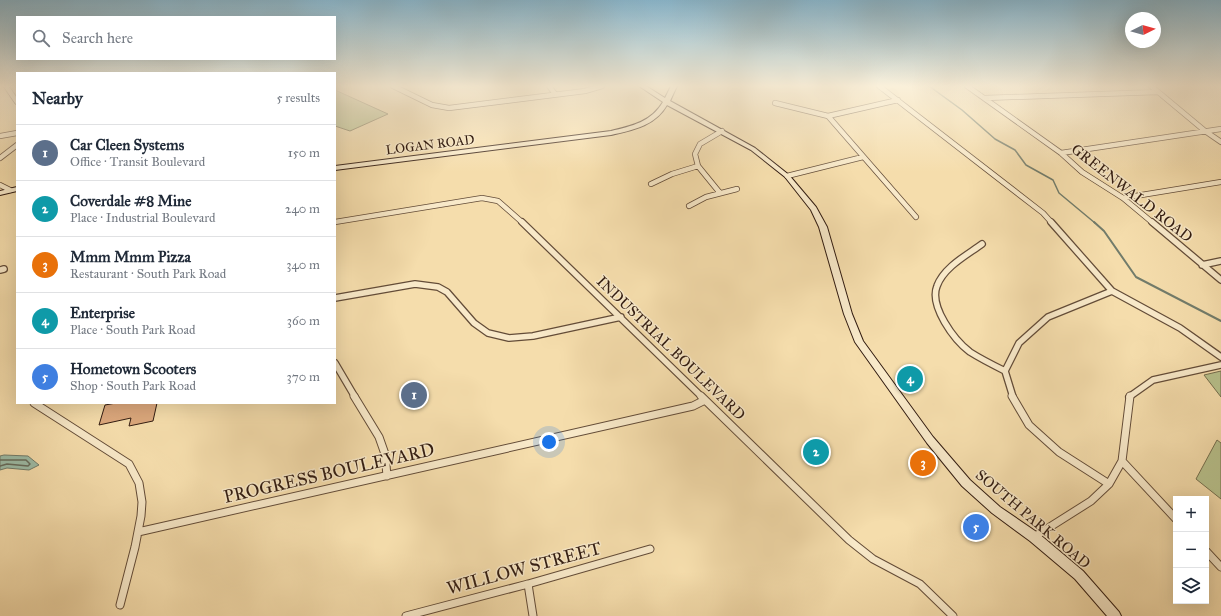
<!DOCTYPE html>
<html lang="en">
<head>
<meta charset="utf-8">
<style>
  :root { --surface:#fff; --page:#f6f6f7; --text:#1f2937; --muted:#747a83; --line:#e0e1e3; --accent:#8f2418 }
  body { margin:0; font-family:"IM FELL Great Primer",serif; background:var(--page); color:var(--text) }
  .controls { position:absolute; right:12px; bottom:12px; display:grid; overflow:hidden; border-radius:0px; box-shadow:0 4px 16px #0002 }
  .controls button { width:36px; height:36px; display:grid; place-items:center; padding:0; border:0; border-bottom:1px solid var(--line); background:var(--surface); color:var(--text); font:20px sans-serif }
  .compass { position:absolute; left:1125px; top:12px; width:36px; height:36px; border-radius:50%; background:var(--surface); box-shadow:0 4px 16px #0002; rotate:85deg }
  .you { position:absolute; left:549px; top:442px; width:14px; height:14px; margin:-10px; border:3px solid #fff; border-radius:50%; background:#1a73e8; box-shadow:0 0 0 6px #1a73e833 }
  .badge { display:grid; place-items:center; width:26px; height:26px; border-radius:50%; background:var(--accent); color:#fff; font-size:13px; font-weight:700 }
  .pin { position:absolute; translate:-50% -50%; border:2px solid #fff; box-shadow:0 1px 4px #0006 }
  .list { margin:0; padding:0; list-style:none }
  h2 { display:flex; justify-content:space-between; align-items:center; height:52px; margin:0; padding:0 16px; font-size:17px }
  h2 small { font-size:13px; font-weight:400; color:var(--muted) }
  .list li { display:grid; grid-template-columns:26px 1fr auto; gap:12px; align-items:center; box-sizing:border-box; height:56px; padding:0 16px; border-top:1px solid var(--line) }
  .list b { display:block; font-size:15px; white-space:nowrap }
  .list p { margin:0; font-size:13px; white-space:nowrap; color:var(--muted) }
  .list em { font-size:13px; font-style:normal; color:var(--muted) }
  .icon { flex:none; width:22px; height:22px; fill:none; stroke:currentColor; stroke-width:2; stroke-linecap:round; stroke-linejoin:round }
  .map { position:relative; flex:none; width:1221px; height:616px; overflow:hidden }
  .search { position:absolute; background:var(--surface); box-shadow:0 4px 16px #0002; left:16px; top:16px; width:320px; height:44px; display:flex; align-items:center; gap:10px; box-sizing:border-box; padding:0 14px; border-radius:0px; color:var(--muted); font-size:15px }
  .panel { position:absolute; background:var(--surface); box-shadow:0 4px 16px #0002; left:16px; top:72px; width:320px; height:332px; border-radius:0px }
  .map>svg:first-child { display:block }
  .green { fill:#b8c28d; stroke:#756f4f }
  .water { fill:#9cbca7; stroke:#727c6b }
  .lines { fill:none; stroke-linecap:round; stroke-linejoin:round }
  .shore { stroke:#676c5c; stroke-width:1.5 }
  .stream-far1 { stroke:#727c6b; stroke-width:1.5 }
  .stream { stroke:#727c6b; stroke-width:2 }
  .building { fill:#dca87d; stroke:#321c11 }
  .street-far2-casing { stroke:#634c38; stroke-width:6 }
  .street-far1-casing { stroke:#634c38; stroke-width:8 }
  .street-casing { stroke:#634c38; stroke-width:9 }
  .secondary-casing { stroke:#321c11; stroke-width:2 }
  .street-far2 { stroke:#f8e9c9; stroke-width:4.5 }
  .street-far1 { stroke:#f8e9c9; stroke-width:5.5 }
  .street { stroke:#f8e9c9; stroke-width:7 }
  .secondary { fill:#f8e9c9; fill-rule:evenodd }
  .labels { text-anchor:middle; stroke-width:3; stroke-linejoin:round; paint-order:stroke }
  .far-street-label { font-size:13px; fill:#321c11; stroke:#f8e9c9 }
  .street-label { font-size:15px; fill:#321c11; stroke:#f8e9c9 }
  .near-street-label { font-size:18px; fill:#321c11; stroke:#f8e9c9 }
</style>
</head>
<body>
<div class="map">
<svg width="1221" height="616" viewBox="0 0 1221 616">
  <rect width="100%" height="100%" fill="#f5ddac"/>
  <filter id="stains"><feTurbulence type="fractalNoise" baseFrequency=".005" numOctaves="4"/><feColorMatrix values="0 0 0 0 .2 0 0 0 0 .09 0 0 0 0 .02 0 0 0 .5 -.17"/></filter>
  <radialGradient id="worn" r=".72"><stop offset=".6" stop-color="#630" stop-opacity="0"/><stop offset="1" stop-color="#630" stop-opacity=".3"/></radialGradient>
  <path class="green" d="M335,90L388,114L350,131L335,126Z
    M1221,371V397L1204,375Z
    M1217,440L1221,443V499L1196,479Z"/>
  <path class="water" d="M4,455L28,456L39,465L29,470L7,468L0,470V456Z"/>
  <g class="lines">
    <path class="shore" d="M0,460H26L30,464L28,466L7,464L0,466"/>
    <path class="stream-far1" d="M929,86L962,110L995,139L1015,150L1026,165L1053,180L1059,193L1095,223"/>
    <path class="stream" d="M1094,222L1104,231L1136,277L1221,321"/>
  </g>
  <path class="building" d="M908,371L919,385L913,387L902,373Z
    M116,403H157L153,421L129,426L131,418L99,425L105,405Z
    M925,454L934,466L921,470L913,460Z"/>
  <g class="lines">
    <defs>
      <path id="street-far2" d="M6,86L17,102
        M393,86L432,105L449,108L585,91L602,86
        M549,86L555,94
        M879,86L1043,213L1052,223
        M967,86L1061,153L1082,172L1123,198L1153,223
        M1151,86L1205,131L1221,142
        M985,98L1158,92
        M898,100L828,116L916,217
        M775,103L828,116
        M0,136L17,133
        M1061,153L1221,129
        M0,158L17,145
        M787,176L863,157
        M651,184L672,174L698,166
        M0,185L10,190
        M720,193L698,166L695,154L700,144L722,131
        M1123,198L1221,182
        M689,206L706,197L737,189
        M335,222L482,198L498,201L523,223"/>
      <path id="street-far1" d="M522,222L702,397
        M1051,222L1112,291L1180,328L1221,357
        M1152,222L1221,280
        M982,244C967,255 944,267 937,286C929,306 954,340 970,352C981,359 993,365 1005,371
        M1202,265L1221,261
        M0,270L4,269
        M335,298L415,284L438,287L447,292L474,323L488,333L509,338L533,336L621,317
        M335,363L355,397
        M1013,397L1005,371L1019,343L1048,317L1112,291
        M1129,397L1153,380L1221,365"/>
      <path id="street" d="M354,396L379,437L385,454L387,476
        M701,396L849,540L873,559L920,584L953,616
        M1012,396L1029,425L1059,452L1109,484
        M34,403L129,464L139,483L142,502L141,516L135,547L120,605
        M1122,461L1176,519
        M138,532L693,406L705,400
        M1034,537L1091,501L1109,484L1122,461L1130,396
        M1206,551L1221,567
        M528,584L533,616
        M406,616L528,584L650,549"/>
      <path id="secondary" d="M639,86H646L665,98L671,86H677L670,101L755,148L789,175L816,207L827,227L852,314L863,341L933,437L970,480L1000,507L1038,533L1083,571L1119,612L1121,616H1107L1075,579L1030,541L992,513L962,486L927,443L855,342L844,314L819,227L811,210L785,177L751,150L667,105C655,126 633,130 611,135L335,170V166L611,131C632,126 651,122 663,102Z
        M17,187V191L0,195V191Z"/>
    </defs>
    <use href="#street-far2" class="street-far2-casing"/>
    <use href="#street-far1" class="street-far1-casing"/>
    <use href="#street" class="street-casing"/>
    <use href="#secondary" class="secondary-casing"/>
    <use href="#street-far2" class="street-far2"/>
    <use href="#street-far1" class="street-far1"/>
    <use href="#street" class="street"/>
    <use href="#secondary" class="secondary"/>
  </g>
  <linearGradient id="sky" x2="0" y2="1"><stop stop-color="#89b7ce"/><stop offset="0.5" stop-color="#faf0da"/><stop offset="1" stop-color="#faf0da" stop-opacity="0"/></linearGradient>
  <rect width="1221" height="172" fill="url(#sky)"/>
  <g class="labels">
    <g class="far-street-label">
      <text transform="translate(430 144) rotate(-7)" y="5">LOGAN ROAD</text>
    </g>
    <g class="street-label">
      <text transform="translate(1132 193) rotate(38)" y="5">GREENWALD ROAD</text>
      <text transform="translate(671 348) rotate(44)" y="5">INDUSTRIAL BOULEVARD</text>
      <text transform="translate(1033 519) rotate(40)" y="5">SOUTH PARK ROAD</text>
    </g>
    <g class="near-street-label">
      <text transform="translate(329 473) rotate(-13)" y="6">PROGRESS BOULEVARD</text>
      <text transform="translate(524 568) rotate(-15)" y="6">WILLOW STREET</text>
    </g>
  </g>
  <rect width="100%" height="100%" filter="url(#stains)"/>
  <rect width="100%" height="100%" fill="url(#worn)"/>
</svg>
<div class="controls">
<button>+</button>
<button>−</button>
<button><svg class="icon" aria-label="layers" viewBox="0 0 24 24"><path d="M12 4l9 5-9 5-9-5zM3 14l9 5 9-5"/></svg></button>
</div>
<svg class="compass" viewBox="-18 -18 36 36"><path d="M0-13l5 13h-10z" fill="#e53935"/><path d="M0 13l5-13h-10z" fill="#747a83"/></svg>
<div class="you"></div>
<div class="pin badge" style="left:414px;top:395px;background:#5c6f8a">1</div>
<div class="pin badge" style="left:816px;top:452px;background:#0f9aa8">2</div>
<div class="pin badge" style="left:923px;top:463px;background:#e8710a">3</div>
<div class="pin badge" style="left:910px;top:379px;background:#0f9aa8">4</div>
<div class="pin badge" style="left:976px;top:527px;background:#3f7fe0">5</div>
<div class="search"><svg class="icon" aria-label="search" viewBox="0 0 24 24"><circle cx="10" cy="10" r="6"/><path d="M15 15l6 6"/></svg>Search here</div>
<section class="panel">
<h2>Nearby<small>5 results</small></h2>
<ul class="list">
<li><span class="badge" style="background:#5c6f8a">1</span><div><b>Car Cleen Systems</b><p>Office · Transit Boulevard</p></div><em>150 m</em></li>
<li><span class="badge" style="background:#0f9aa8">2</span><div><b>Coverdale #8 Mine</b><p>Place · Industrial Boulevard</p></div><em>240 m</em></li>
<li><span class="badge" style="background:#e8710a">3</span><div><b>Mmm Mmm Pizza</b><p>Restaurant · South Park Road</p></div><em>340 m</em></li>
<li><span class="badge" style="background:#0f9aa8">4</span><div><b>Enterprise</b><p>Place · South Park Road</p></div><em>360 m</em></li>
<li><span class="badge" style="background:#3f7fe0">5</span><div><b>Hometown Scooters</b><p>Shop · South Park Road</p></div><em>370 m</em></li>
</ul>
</section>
</div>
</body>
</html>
